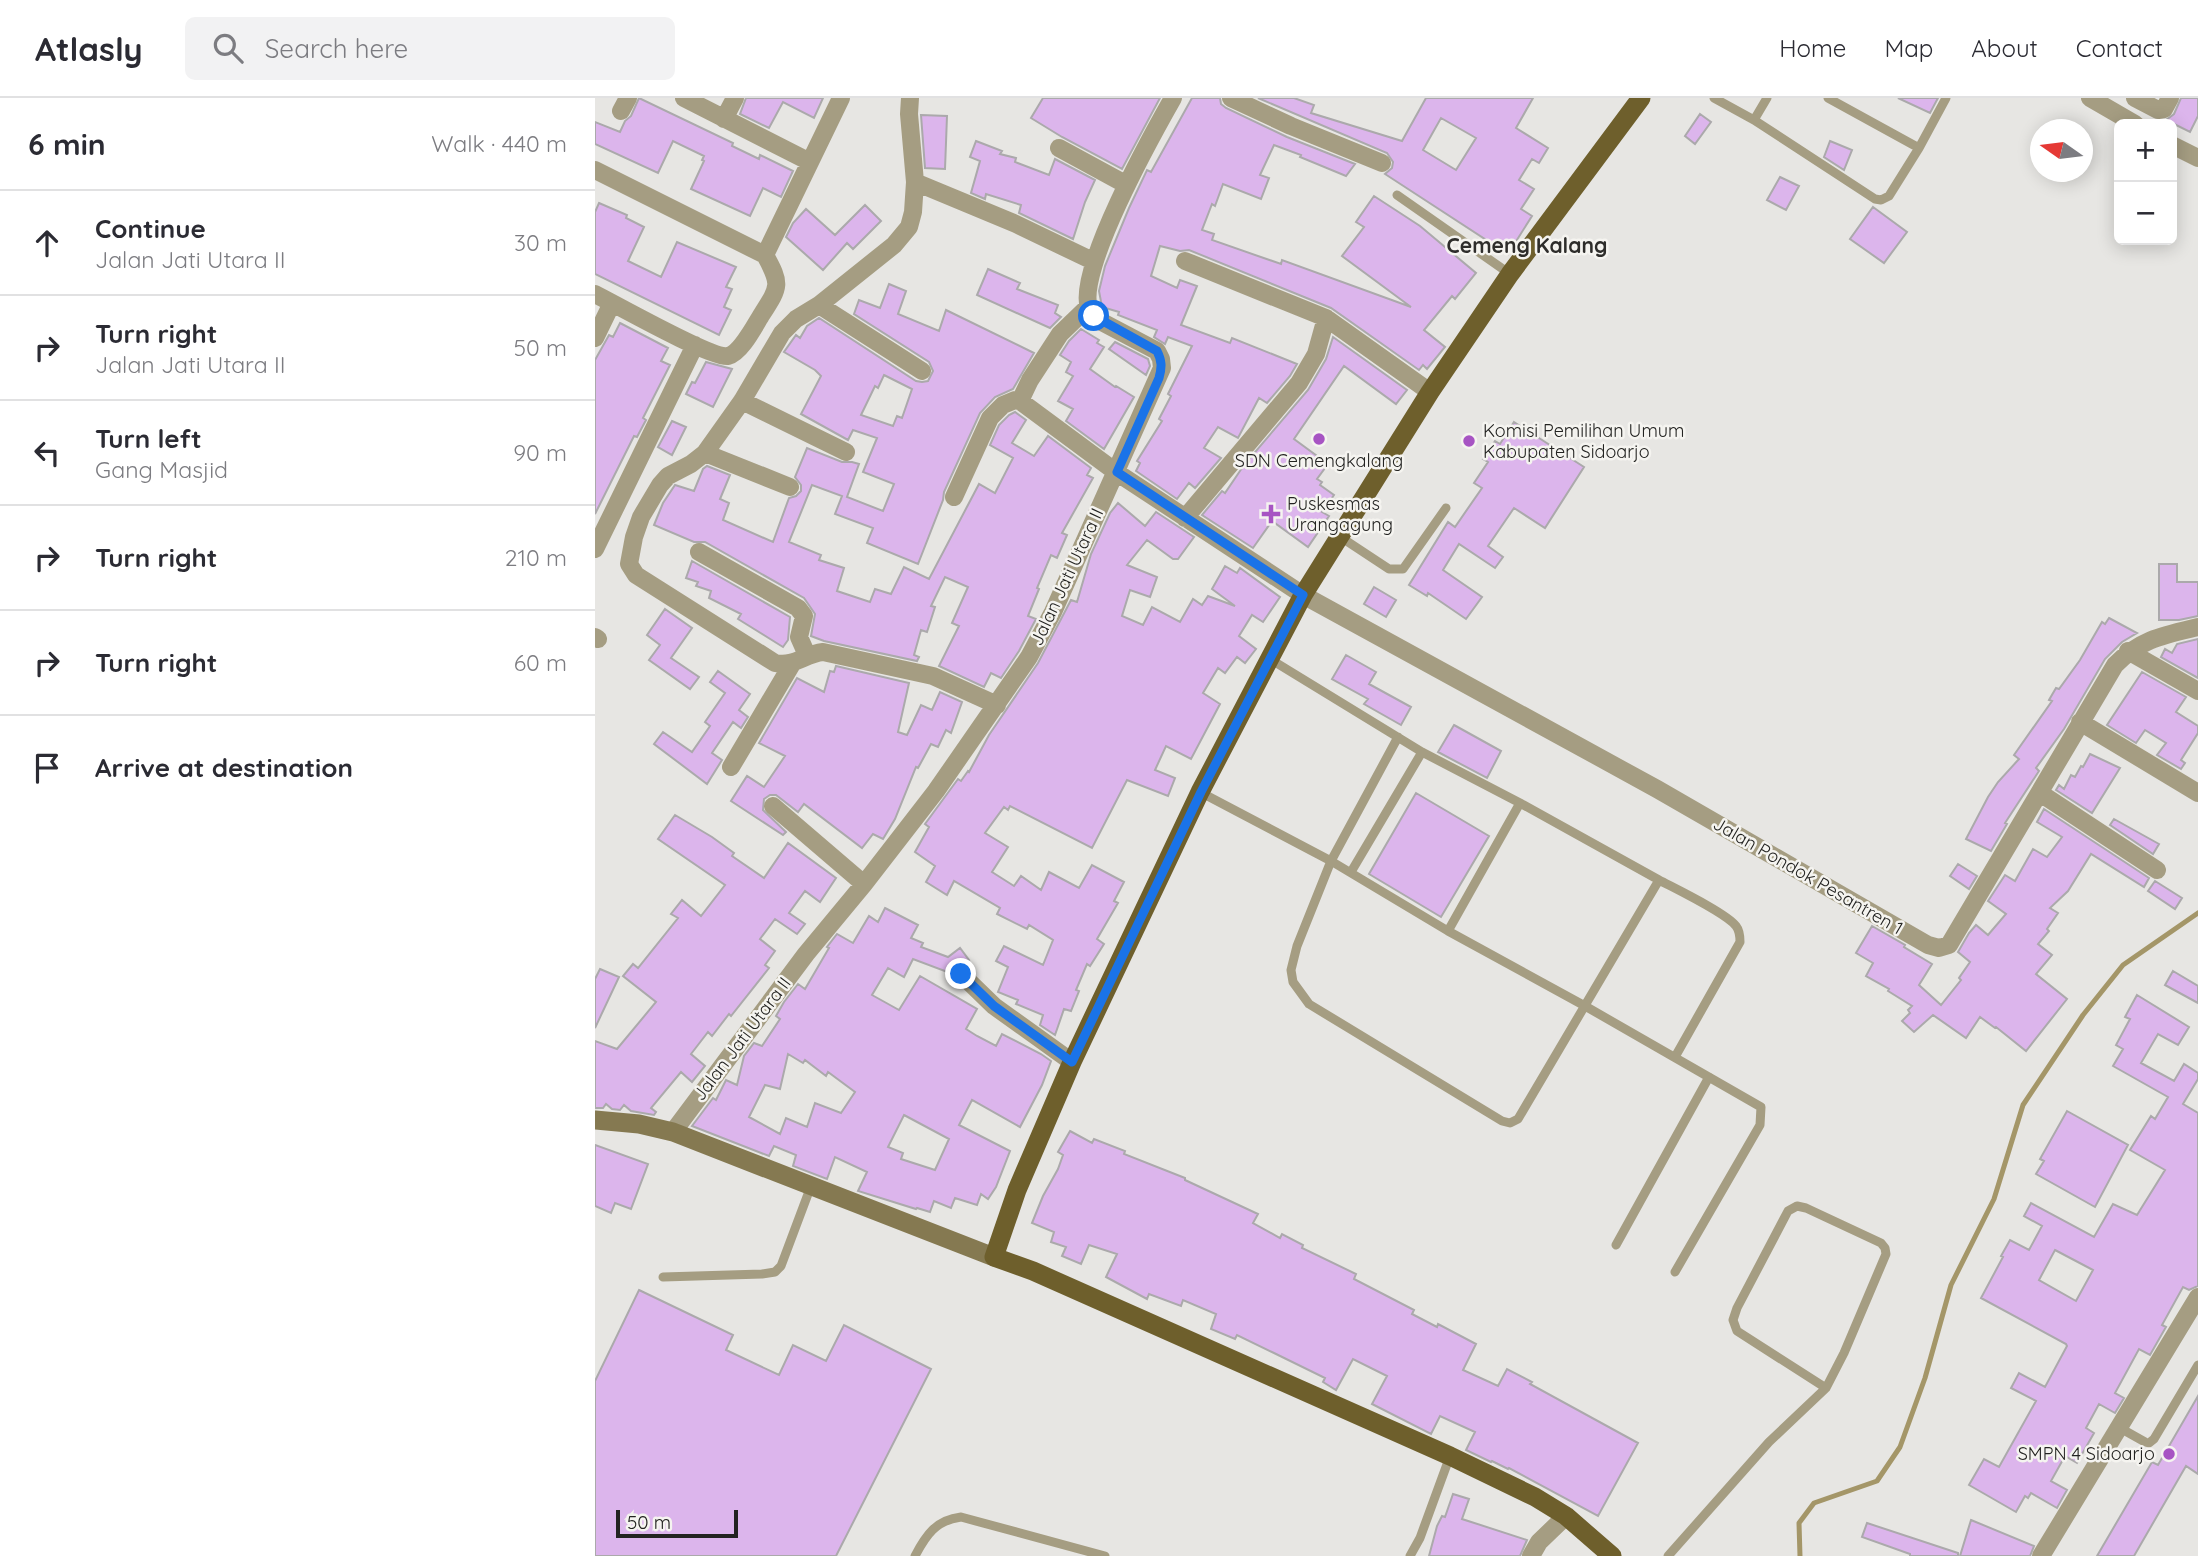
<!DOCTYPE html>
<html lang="en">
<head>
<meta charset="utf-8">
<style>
  :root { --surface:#fff; --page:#f2f2f3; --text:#2b2b33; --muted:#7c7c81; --line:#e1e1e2 }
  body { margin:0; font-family:Quicksand,sans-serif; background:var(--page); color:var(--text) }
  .controls { position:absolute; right:21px; top:21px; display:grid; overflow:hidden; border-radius:10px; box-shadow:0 4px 18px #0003 }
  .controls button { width:63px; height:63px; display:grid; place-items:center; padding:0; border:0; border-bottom:2px solid var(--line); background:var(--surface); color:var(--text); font:35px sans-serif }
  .compass { position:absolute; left:1435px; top:21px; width:63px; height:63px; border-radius:50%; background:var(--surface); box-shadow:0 4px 18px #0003; rotate:284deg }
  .scale { position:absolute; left:21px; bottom:18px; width:122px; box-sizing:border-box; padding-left:7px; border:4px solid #232321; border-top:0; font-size:19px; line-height:24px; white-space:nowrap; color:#232321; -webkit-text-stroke:5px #f5f4f0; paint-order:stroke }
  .stop { position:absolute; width:21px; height:21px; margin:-16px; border:5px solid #1a73e8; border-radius:50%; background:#fff }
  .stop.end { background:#1a73e8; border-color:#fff; box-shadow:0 2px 7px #0008 }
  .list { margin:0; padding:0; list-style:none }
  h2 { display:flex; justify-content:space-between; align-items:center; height:91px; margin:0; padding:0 28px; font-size:30px }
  h2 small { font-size:23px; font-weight:400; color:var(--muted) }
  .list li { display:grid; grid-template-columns:46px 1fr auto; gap:21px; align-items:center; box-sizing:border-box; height:105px; padding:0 28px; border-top:2px solid var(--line) }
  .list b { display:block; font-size:26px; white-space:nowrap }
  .list p { margin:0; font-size:23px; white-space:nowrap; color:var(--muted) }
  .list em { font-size:23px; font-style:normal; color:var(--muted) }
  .icon { flex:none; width:38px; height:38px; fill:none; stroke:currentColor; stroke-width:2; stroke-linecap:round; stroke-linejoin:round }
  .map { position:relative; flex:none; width:1603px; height:1458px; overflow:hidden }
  header { display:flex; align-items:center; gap:42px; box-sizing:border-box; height:98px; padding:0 35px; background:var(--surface); border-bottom:2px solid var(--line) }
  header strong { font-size:33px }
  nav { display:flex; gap:38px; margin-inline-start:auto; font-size:24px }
  .search { width:490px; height:63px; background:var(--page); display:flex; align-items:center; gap:18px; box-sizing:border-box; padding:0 24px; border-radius:10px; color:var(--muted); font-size:26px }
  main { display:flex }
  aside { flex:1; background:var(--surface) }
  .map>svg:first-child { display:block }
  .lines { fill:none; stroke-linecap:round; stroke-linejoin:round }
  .stream { stroke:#a49668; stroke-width:5 }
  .building { fill:#dcb5ec; stroke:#aba9ab; stroke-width:2; fill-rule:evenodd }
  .service { stroke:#a59d82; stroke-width:9 }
  .minor { stroke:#a59d82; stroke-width:18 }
  .secondary { stroke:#857951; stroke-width:19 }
  .primary { stroke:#6e5f2c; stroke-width:19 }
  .route { stroke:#1a73e8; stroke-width:9 }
  .poi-dot { fill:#a754c3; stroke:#f5f4f0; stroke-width:2.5 }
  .labels { text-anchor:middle; stroke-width:5; stroke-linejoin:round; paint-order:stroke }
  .poi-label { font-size:18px; fill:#232321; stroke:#f5f4f0; text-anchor:start }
  .street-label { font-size:18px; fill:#232321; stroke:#f5f4f0 }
  .quarter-label { font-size:21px; font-weight:bold; fill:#2e2d2b; stroke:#f5f4f0 }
</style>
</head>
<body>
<header>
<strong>Atlasly</strong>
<div class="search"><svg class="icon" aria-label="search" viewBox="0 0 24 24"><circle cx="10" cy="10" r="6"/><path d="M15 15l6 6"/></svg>Search here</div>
<nav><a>Home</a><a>Map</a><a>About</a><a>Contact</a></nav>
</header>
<main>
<aside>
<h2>6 min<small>Walk · 440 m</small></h2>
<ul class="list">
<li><svg class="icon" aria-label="ahead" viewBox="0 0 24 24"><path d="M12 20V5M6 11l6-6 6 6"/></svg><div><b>Continue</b><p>Jalan Jati Utara II</p></div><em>30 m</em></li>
<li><svg class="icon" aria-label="right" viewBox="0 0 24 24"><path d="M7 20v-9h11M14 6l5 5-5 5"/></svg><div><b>Turn right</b><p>Jalan Jati Utara II</p></div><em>50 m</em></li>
<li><svg class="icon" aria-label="left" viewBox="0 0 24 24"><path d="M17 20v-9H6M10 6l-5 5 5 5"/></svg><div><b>Turn left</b><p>Gang Masjid</p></div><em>90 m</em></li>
<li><svg class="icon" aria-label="right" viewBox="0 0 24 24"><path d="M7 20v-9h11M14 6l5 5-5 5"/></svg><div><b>Turn right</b></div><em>210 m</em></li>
<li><svg class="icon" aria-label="right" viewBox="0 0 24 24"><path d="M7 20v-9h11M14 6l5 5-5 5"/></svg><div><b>Turn right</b></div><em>60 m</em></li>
<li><svg class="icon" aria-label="arrive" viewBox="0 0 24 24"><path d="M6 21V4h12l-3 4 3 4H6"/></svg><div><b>Arrive at destination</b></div></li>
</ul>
</aside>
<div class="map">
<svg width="1603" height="1458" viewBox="0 0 1603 1458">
  <rect width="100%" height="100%" fill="#e7e6e3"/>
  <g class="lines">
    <path class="stream" d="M1205,1458L1204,1425L1219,1405L1282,1383L1305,1349L1330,1280L1356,1187L1399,1101L1428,1007L1488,917L1528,867L1603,815"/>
  </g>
  <path class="building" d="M44,0L138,45L137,48L164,61L165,57L198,73L186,99L168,90L155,118L96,91L109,63L107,62L109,58L78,43L63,75L0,46V24L25,34L30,23L36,18Z
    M151,0H228L219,20L188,4L174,30L145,16Z
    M448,0H565L527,71L467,39L436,20Z
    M597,0H625L626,6L631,10L692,39L760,66L751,78L705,59L706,57L679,47L665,77L674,80L666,101L628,86L620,108L617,106L607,132L619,136L617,142L686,166L687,162L816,209L747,158L769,129L761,124L779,98L825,128L881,175L860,201L857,198L829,232L850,249L832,271L828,267L824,272L736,210L594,152L585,153L565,148L556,178L582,190L585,182L602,188L586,227L635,245L637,240L702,266L695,278L672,305L664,300L643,340L623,329L609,350L626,360L600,390L594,385L582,401L541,373L545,365L542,363L567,323L564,321L576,298L573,296L597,248L573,239L570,246L559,239L562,232L523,217L524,214L507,209L504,193L510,168L534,110L552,72L556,74Z
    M663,0H699L719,7L716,15L807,43L831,0H938L921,30L953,50L944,65L937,61L924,82L939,91L926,111L937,118L913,156L790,76L797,70L798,64L792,55ZM846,20L881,40L861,72L828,52Z
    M1303,0H1343L1335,15Z
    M1586,0H1603V18L1595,34L1571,22L1579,16Z
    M1105,16L1116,24L1100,46L1090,38Z
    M326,17L352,18L350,71L330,70Z
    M381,43L407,53L405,56L421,60L420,64L454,77L460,61L500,82L490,104L478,141L424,115L426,107L391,96L390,101L376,95L385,63L375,59Z
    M1235,43L1257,52L1249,72L1229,59Z
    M1185,79L1204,88L1191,112L1172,102Z
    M4,105L32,117L31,120L49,129L33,163L66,179L82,144L141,169L131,189L137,191L129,209L136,212L124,237L0,176V114Z
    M270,107L286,123L258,151L252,145L228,172L191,139L198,125L211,111L240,137Z
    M1278,109L1312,134L1289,165L1255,141Z
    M393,171L425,185L422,191L463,207L460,215L466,219L455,230L382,197Z
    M294,186L311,193L303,216L344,233L351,212L439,255L418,291L400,299L385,315L349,394L348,402L323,466L272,445L278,430L240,416L247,398L217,387L194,444L226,457L224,462L249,470L242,493L275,504L280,491L296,496L309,469L334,481L384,386L400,395L418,360L395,347L404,327L414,317L420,314L431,322L417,345L439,358L453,338L496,370L492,377L498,380L467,435L472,437L462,460L456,457L442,490L444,491L433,518L441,521L424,553L406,580L396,575L389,589L344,568L364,528L357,525L373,489L350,479L336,508L340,509L332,534L326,532L319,557L324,559L322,563L229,543L216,538L220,516L209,500L110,444H99L59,427L68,405L80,387L99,393L108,371L112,368L135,377L125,401L134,405L128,422L178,444L194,400L201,398L206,393V387L200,379L212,350L247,364H257L264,366L252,399L288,413L299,386L268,374L282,340L258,332L253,342L206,316L226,278L220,272L189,254L201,237L205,240L212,228L224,220L321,283L327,284L333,283L338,273L334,264L259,216L264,202L285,210ZM289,277L317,291L307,320L302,318L298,328L266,317L280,288L283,290Z
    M25,225L73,250L66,263L75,267L48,320L51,322L42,339L39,338L0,416V262L14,237L18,239Z
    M486,231L504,242L502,245L509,249L495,271L520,289L521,288L539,299L509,351L471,323L478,311L463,303L478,278L471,274L476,264L465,257L474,243Z
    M738,239L812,292L801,306L749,268L699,341L733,366L722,381L727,384L725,387L739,397L727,414L734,418L713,449L677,423L658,450L607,417L627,393L630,395L649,367L713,292L731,261Z
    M520,244L553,261L555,268L551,277L514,251Z
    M111,264L137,271L118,309L91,296L97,284L100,285Z
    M77,323L91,329L77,357L63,349Z
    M919,324L989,369L950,430L919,410L893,448L908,459L900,470L864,446L848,472L887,499L871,521L833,495L832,498L814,487L853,424L860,429L887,390L879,385L893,364L888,361L900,343L905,346Z
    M523,405L550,428L561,414L599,439L583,461H578L552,442L532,467L562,479L555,499L535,492L527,518L548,527L557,509L585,524L598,501L607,507L613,498L640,508L617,491L630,468L642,475L645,470L685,499L668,524L657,517L644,538L661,551L650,565L642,559L630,575L623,570L608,595L625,606L596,661L571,648L560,672L580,680L573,698L532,682L497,750L415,708L413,712L409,709L390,735L413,749L397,774L419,788L426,778L446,792L454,774L484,790L497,767L529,784L519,803L523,805L502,841L509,846L495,868L492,866L481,892L484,893L476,913L469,911L460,937L445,927L448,917L421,906L423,902L403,894L413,869L401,863L409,848L448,867L458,842L434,827L432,831L402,816L405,810L359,783L352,797L331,784L340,768L320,754L334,729L330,726L363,681L366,683L373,673L374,674L394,637L443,565L476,502L482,504L496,456L515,415Z
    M97,463L195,519L193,542L188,549L143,521L146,516L114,500L116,493L101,488L103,484L91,480Z
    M1564,466H1582V484H1603V518L1584,522H1564Z
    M779,489L801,502L791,519L769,506Z
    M70,511L97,530L76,560L104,579L95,591L54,562L65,547L52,537Z
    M1514,520L1542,535L1527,544L1510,561L1469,631L1441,670L1444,673L1410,725L1412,726L1396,753L1371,741L1393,699L1403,684L1424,661L1419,657L1457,603L1454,602L1461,590L1464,591L1485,562L1507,524L1510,526Z
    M1603,541V580L1566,559L1570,551L1577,555L1582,546Z
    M751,557L781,574L774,586L816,609L806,627L769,606L773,601L737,581Z
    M241,568L314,585L303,634L312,637L326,607L337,612L345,594L367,604L356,635L351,632L343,649L336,646L323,670L321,669L300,721L288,741L278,736L267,750L209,706L203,714L181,697H175L169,701L168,712L191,734L188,737L136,703L152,678L169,689L190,658L164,645L202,580L229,594L235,573L239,574Z
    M123,573L155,596L144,612L153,619L146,630L138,624L117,655L127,662L112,686L59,646L68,634L97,654L115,628L110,624L130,595L115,584Z
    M1547,574L1591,599L1581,614L1603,628V635L1586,662L1590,665L1586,671L1562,657L1571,645L1550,632L1541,645L1512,627Z
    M859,627L906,653L892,680L843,654Z
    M1495,656L1525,670L1497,715L1461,692L1464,687L1469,691L1476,677L1480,679L1486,668L1488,669Z
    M821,695L894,738L846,819L774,776Z
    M1449,711L1554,780L1549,789L1496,756L1473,793L1455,810L1463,815L1452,831L1454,833L1443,846L1457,857L1441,876L1472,901L1431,953L1401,929L1400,930L1385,919L1371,940L1338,917L1319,934L1307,923L1315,915L1313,912L1317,908L1293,893L1294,891L1271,878L1278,865L1261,855L1277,828L1310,847L1309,849L1337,866L1324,887L1346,907L1366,882L1364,880L1375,864L1363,854L1374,835L1381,827L1393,837L1411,816L1393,803L1410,777L1420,783L1438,751L1452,759L1467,739L1442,724Z
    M80,717L117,739L139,755L137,758L169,780L193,745L241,780L225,804L210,793L194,815L210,826L202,836L180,821L165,841L180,853L170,867L174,870L136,918L134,916L117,938L113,934L96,956L110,968L97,984L86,974L56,1010L61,1014L59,1017L36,1013L29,1007L25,1012L17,1011L11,1006L8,1010H0V943L22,951L61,904L28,878L38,866L43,870L83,820L76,816L87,802L106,818L130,787L63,741Z
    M1519,721L1564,746L1558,756L1515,727Z
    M1363,766L1382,778L1374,791L1355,778Z
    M1560,783L1587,800L1580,811L1553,793Z
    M290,810L323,827L316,840L328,845L326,849L353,859L365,850L374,862L369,865L358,868L355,875L318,861L309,879L293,870L277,897L304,912L325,878L382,911L371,931L382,938L401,948L407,936L446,956L456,963L447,987L425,1029L377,1002L364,1027L415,1053L401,1089L393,1101L386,1096L382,1107L360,1100L356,1110L339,1103L335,1114L322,1110L321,1111L263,1093L272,1074L240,1059L232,1081L198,1068L201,1057L179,1048L174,1058L97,1028L118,1000L121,1002L131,982L142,987L149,958L159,945L167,948L185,921L181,918L189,904L203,886L210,891L234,850L232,849L242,836L258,845L274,818L283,824ZM193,956L208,965L210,962L231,978L233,974L260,994L246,1015L220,1005L212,1029L191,1020L185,1036L154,1019L170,987L185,991ZM309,1017L354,1041L340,1072L306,1061L308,1055L293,1049Z
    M5,871L24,879L0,930V881Z
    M1578,873L1603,888V905L1570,887Z
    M1542,897L1594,929L1583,947L1563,936L1546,965L1579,983L1589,966L1603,975V981L1588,1006L1603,1015V1188L1594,1192L1588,1189L1567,1227L1571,1229L1555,1257L1544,1251L1520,1295L1529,1300L1520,1315L1504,1306L1491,1330L1499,1335L1482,1365L1470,1358L1456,1383L1472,1392L1462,1410L1436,1395L1433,1400L1430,1398L1421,1414L1374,1387L1389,1361L1404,1369L1441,1303L1416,1290L1424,1275L1450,1289L1472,1248L1471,1246L1386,1200L1408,1159L1406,1158L1415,1142L1434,1152L1447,1128L1429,1118L1436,1105L1499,1139L1518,1106L1542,1117L1570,1072L1535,1052L1556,1018L1560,1021L1573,999L1518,968L1528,951L1521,947L1535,921L1530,919ZM1460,1152L1498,1172L1481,1203L1444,1182Z
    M1472,1013L1533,1047L1500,1109L1441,1076L1449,1063L1445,1061Z
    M475,1033L497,1045L499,1041L530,1053L529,1056L590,1080V1082L663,1116L658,1125L685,1140L687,1136L708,1147L707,1150L761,1176L759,1181L819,1212L817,1216L842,1229L843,1226L881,1246L868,1272L903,1288L912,1271L937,1284L935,1286L1043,1345L1003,1418L914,1370L913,1371L897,1363L896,1364L871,1352L880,1334L845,1318L836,1336L777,1306L792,1278L758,1261L741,1292L728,1284L730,1280L679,1255L642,1237L640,1241L616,1231L621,1216L588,1202L586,1208L554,1196L552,1201L511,1179L522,1156L494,1147L486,1166L467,1158L471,1149L456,1144L459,1134L437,1125L448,1098L463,1071L468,1057L463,1054Z
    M0,1047L53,1066L36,1111L20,1105L16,1115L0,1108Z
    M44,1192L138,1237L131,1252L184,1277L198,1247L231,1263L249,1227L336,1271L241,1458H0V1283Z
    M1603,1298V1376L1591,1368L1539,1458H1502L1557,1364L1563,1367Z
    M858,1396L874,1401L867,1421L932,1442L925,1458H834L842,1428L847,1418L850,1419Z
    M1376,1422L1439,1448L1435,1458H1365Z
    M1272,1425L1363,1455V1458H1315V1456L1267,1439Z"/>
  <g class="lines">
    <path class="service" d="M1119,0L1159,22
      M1172,0L1159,22L1280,101L1286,102L1294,98L1324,50L1351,0
      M1233,0L1324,50
      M802,97L915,176
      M744,438L794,471H808L851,410
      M675,561L827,654L925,705L853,833
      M803,639L736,763L702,848L696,872L698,884L714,906L907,1023L915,1025L923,1021L1064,782L925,705
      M605,694L736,763L853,833L990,908L1166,1009L1165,1027L1080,1174
      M756,774L827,654
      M1064,782C1081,791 1131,815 1141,828C1145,833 1145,839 1145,844L1080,959
      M1021,1147L1114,979
      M68,1179L167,1176L180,1174L186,1168L216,1088
      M1525,1330L1550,1344L1554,1345L1559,1341L1603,1267
      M320,1458C331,1437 341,1422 366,1419L510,1458
      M815,1458L825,1440L855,1358
      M1073,1458L1174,1344L1231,1290L1249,1255L1291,1156L1290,1150L1286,1145L1211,1110L1202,1108L1193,1113L1142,1210L1138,1222L1142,1233L1231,1290"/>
    <path class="minor" d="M89,0L215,64
      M315,0L314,16L320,84L318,114L314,129L299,147L224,207L201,221L187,235L147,303L110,355L96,366L73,378L65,387L46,419L39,439L34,466L41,477L180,565C200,569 209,556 228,554L338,578L402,607
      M636,0L696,28L787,65
      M1495,0L1540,26
      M1540,0L1563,12L1569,11L1575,0
      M26,13L33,0
      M129,21L140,0
      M1577,47L1603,60
      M464,50L532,87
      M0,72L170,157C186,186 185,188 167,216C160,227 146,255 133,258C117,261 20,206 0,196
      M320,84L421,126L498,163
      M170,157L246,0
      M590,163L731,220L835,294
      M224,207L327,273
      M0,240L17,205
      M147,303L251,354
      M425,303L435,282L465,236L493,209
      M110,355L195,389
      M359,399L395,320L408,307L420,302L425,303L521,374L708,497L1062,691L1333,847L1344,850L1354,847L1520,567C1545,541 1569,537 1603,529
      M590,420L704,285L721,256L731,220
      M0,451L100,247
      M104,454L203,510L209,518L204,539L212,557
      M0,539L3,541
      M1533,553L1603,593
      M1485,624L1603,695
      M136,669L197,566
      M1445,695L1562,772
      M178,708L269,786
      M366,876L399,908L477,964
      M78,1034L211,856L269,786L341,693L434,559L458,514L567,270L566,261L562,253L505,223C501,219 496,216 494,210C481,173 557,37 578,0
      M936,1458L944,1444L971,1418
      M1446,1458L1603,1199"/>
    <path class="secondary" d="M0,1022L44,1026L78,1034L399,1159"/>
    <path class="primary" d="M1017,1458L971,1418L940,1399L855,1358L438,1173L399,1159L422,1092L477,964L605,694L708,497L835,294L915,176L1046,0"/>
  </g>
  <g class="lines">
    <path class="route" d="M366,876L399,908L477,964L606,694L708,497L522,374L564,280C567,269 567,263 562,253L499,218"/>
  </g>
  <g class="poi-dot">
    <circle cx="724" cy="341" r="7"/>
    <circle cx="874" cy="343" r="7"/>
    <path d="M672.5 405.5h7v7h7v7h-7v7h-7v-7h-7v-7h7z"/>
    <circle cx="1574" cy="1356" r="7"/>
  </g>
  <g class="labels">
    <g class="poi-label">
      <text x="888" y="339">Komisi Pemilihan Umum<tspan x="888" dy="21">Kabupaten Sidoarjo</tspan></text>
      <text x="724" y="369" text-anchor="middle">SDN Cemengkalang</text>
      <text x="692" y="412">Puskesmas<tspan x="692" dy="21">Urangagung</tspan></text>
      <text x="1560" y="1362" text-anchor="end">SMPN 4 Sidoarjo</text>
    </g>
    <g class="street-label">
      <text transform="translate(472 479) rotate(-65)" y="6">Jalan Jati Utara II</text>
      <text transform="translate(1213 778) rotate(30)" y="6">Jalan Pondok Pesantren 1</text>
      <text transform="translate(147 941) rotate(-53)" y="6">Jalan Jati Utara II</text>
    </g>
    <g class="quarter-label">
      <text x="932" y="155">Cemeng Kalang</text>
    </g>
  </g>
</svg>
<div class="controls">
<button>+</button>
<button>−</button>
</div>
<svg class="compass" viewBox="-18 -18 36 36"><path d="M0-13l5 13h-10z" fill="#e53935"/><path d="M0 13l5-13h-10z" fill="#7c7c81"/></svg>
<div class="scale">50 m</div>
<div class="stop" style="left:499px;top:218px"></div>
<div class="stop end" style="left:366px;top:876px"></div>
</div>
</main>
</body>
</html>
